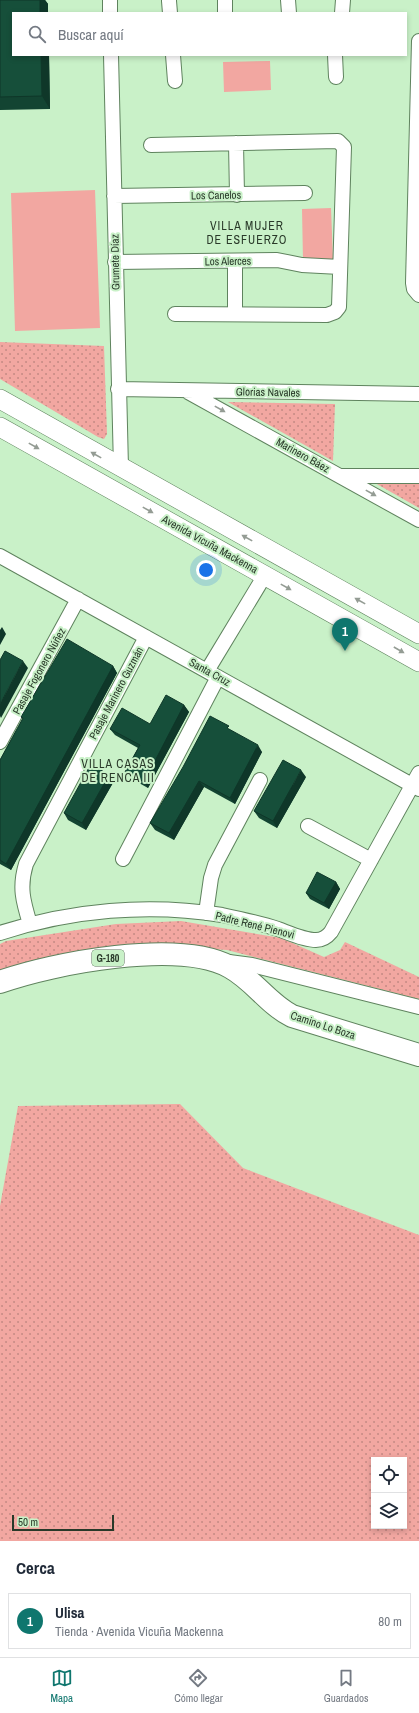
<!DOCTYPE html>
<html lang="es">
<head>
<meta charset="utf-8">
<style>
  :root { --surface:#fff; --page:#f2f2f3; --text:#1f2937; --muted:#747a83; --line:#e0e1e3; --accent:#0f766e }
  body { margin:0; font-family:"Archivo Narrow",sans-serif; background:var(--page); color:var(--text) }
  .controls { position:absolute; right:12px; bottom:12px; display:grid; overflow:hidden; border-radius:0px; box-shadow:0 2px 6px #0003 }
  .controls button { width:36px; height:36px; display:grid; place-items:center; padding:0; border:0; border-bottom:1px solid var(--line); background:var(--surface); color:var(--text); font:20px sans-serif }
  .scale { position:absolute; left:12px; bottom:10px; width:102px; box-sizing:border-box; padding-left:4px; border:2px solid #293929; border-top:0; font-size:11px; line-height:14px; white-space:nowrap; color:#293929; -webkit-text-stroke:3px #c9f1c8; paint-order:stroke }
  .you { position:absolute; left:206px; top:570px; width:14px; height:14px; margin:-10px; border:3px solid #fff; border-radius:50%; background:#1a73e8; box-shadow:0 0 0 6px #1a73e833 }
  .badge { display:grid; place-items:center; width:26px; height:26px; border-radius:50%; background:var(--accent); color:#fff; font-size:13px; font-weight:700 }
  .pin { position:absolute; translate:-50% -33px; filter:drop-shadow(0 1px 2px #0008) }
  .pin::after { content:''; position:absolute; top:21px; width:14px; height:12px; background:inherit; clip-path:polygon(0 0,100% 0,50% 100%) }
  .list { margin:0; padding:0; list-style:none }
  h2 { display:flex; justify-content:space-between; align-items:center; height:52px; margin:0; padding:0 16px; font-size:17px }
  h2 small { font-size:13px; font-weight:400; color:var(--muted) }
  .list li { display:grid; grid-template-columns:26px 1fr auto; gap:12px; align-items:center; box-sizing:border-box; height:56px; margin:0 8px 8px; padding:0 8px; border:1px solid var(--line); border-radius:0px }
  .list b { display:block; font-size:15px; white-space:nowrap }
  .list p { margin:0; font-size:13px; white-space:nowrap; color:var(--muted) }
  .list em { font-size:13px; font-style:normal; color:var(--muted) }
  .icon { flex:none; width:22px; height:22px; fill:none; stroke:currentColor; stroke-width:2; stroke-linecap:round; stroke-linejoin:round }
  .map { position:relative; flex:none; width:419px; height:1541px; overflow:hidden }
  .search { position:absolute; background:var(--surface); box-shadow:0 2px 6px #0003; left:12px; right:12px; top:12px; height:44px; display:flex; align-items:center; gap:10px; box-sizing:border-box; padding:0 14px; border-radius:0px; color:var(--muted); font-size:15px }
  .sheet { height:116px; background:var(--surface) }
  nav { display:flex; justify-content:space-around; align-items:center; box-sizing:border-box; height:56px; border-top:1px solid var(--line); background:var(--surface); font-size:11px; color:var(--muted) }
  nav a { display:grid; justify-items:center; gap:2px }
  nav .on { color:var(--accent) }
  .map>svg:first-child { display:block }
  .grass { fill:url(#grass-dots); fill-rule:evenodd }
  .garden { fill:#f2a7a1 }
  .lines { fill:none; stroke-linecap:round; stroke-linejoin:round }
  .street-casing { stroke:#5f835e; stroke-width:16 }
  .secondary-casing { stroke:#5f835e; stroke-width:20 }
  .primary-casing { stroke:#5f835e; stroke-width:24 }
  .street { stroke:#fff; stroke-width:14 }
  .secondary { stroke:#fff; stroke-width:19 }
  .primary { stroke:#fff; stroke-width:22 }
  .wall { fill:#134432 }
  .shaded-wall { fill:#0f3729 }
  .building { fill:#164f3a; stroke:#0f3729 }
  .oneway { fill:#949c94 }
  .labels { text-anchor:middle; stroke-width:4; stroke-linejoin:round; paint-order:stroke }
  .shield { fill:#c9f1c8; stroke:#597059; stroke-width:1 }
  .shield-label { font-size:10px; font-weight:bold; fill:#293929 }
  .street-label { font-size:11px; fill:#293929; stroke:#c9f1c8 }
  .neighbourhood-label { font-size:12px; letter-spacing:1px; fill:#293929; stroke:#c9f1c8 }
</style>
</head>
<body>
<div class="map">
<svg width="419" height="1541" viewBox="0 0 419 1541">
  <defs>
    <pattern id="grass-dots" width="8" height="8" patternUnits="userSpaceOnUse"><rect width="8" height="8" fill="#f2a7a1"/><path d="M2 2h.1M6 6h.1" fill="none" stroke="#c48983" stroke-width="1.8" stroke-linecap="round"/></pattern>
  </defs>
  <rect width="100%" height="100%" fill="#c9f1c8"/>
  <path class="grass" d="M0,342L104,346L107,434L104,439L98,437L0,379Z
    M228,402L335,404L333,461Z
    M368,479L419,483V508Z
    M181,921L281,938L324,957L340,950L345,942L419,977V999L227,950L137,944L0,973V944L6,941L116,924Z
    M180,1104L243,1168L419,1235V1541H0V1206L18,1106ZM374,1460H404V1526H374Z"/>
  <path class="garden" d="M270,61L271,90L224,92L223,62Z
    M95,190L100,328L15,331L11,193Z
    M331,208L333,259L303,260L302,209Z"/>
  <g class="lines">
    <defs>
      <path id="street" d="M110,0V13
        M225,0V13
        M288,0L289,13
        M169,1L170,13
        M342,13L343,0
        M419,41L413,283L414,289L419,295
        M111,55L121,468
        M173,55L175,81
        M335,55L336,77
        M236,143L237,195
        M151,145L338,141L344,147L339,307L335,312L327,315L175,314
        M114,196L305,193
        M235,261V314
        M115,262L277,260L302,265L340,267
        M118,389L419,394
        M188,392L419,520
        M342,476H419
        M0,556L419,789
        M207,671L265,575
        M0,742L78,599
        M308,826L371,860
        M123,859L218,677
        M206,913L211,878L215,865L260,780
        M30,924C23,901 19,887 26,864L146,637
        M0,933C71,910 148,903 222,915C241,919 260,923 278,929C289,933 304,940 316,940C322,940 327,937 331,932L419,773
        M229,962L252,965L419,1007"/>
      <path id="secondary" d="M0,399L419,634
        M0,427L419,662"/>
      <path id="primary" d="M0,982C53,963 179,939 230,967C254,980 268,1004 292,1016L419,1055"/>
    </defs>
    <use href="#street" class="street-casing"/>
    <use href="#secondary" class="secondary-casing"/>
    <use href="#primary" class="primary-casing"/>
    <use href="#street" class="street"/>
    <use href="#secondary" class="secondary"/>
    <use href="#primary" class="primary"/>
  </g>
  <path class="wall" d="M0,0H45L48,4L13,55H49L50,109L0,110Z
    M113,666L117,673L11,870L0,864V760L23,719L21,717Z
    M184,705L189,712L148,788L130,778L125,772L138,748L115,735L110,729L150,724Z
    M232,731L262,752L235,804L204,787L174,840L155,830L150,823Z
    M109,775L114,781L86,830L68,820L64,813Z
    M306,777L277,828L259,818L254,811Z
    M336,882L340,889L329,909L310,899L306,893Z"/>
  <path class="shaded-wall" d="M40,0H45L48,4V13H40Z
    M41,55H49L50,109L42,96Z
    M2,627L6,634L0,645V630Z
    M23,661L28,668L1,718L0,716V704Z
    M113,666L117,673L11,870L6,864Z
    M184,705L189,712L148,788L144,782Z
    M258,745L262,752L235,804L230,798Z
    M301,770L306,777L277,828L273,821Z
    M109,775L114,781L86,830L82,823Z
    M199,781L204,787L174,840L169,833Z
    M336,882L340,889L329,909L324,903Z"/>
  <path class="building" d="M0,0H40V13H13V55H41L42,96L0,97Z
    M67,639L113,666L6,864L0,860V760L23,718L21,717Z
    M5,651L23,661L0,704V660Z
    M166,695L184,705L144,782L125,772L140,745L110,729L122,708L150,724Z
    M210,716L229,726L227,728L258,745L230,798L199,781L169,833L150,823L183,767Z
    M283,760L301,770L273,821L254,811Z
    M91,764L109,775L82,823L64,813Z
    M317,872L336,882L324,903L306,893Z"/>
  <defs><path id="oneway-solid" d="M-6-.8H1V-3.2L6.5 0L1 3.2V.8H-6Z"/></defs>
  <g class="oneway">
    <use href="#oneway-solid" transform="translate(220 409) rotate(29)"/>
    <use href="#oneway-solid" transform="translate(34 446) rotate(29)"/>
    <use href="#oneway-solid" transform="translate(96 455) rotate(-151)"/>
    <use href="#oneway-solid" transform="translate(371 493) rotate(29)"/>
    <use href="#oneway-solid" transform="translate(148 510) rotate(29)"/>
    <use href="#oneway-solid" transform="translate(247 538) rotate(-151)"/>
    <use href="#oneway-solid" transform="translate(286 587) rotate(29)"/>
    <use href="#oneway-solid" transform="translate(360 601) rotate(-151)"/>
    <use href="#oneway-solid" transform="translate(399 650) rotate(30)"/>
  </g>
  <g class="labels">
    <rect class="shield" x="92" y="950" width="32" height="16" rx="3"/>
    <g class="shield-label">
      <text x="108" y="962">G-180</text>
    </g>
    <g class="street-label">
      <text transform="translate(216 195) rotate(-1)" y="4">Los Canelos</text>
      <text transform="translate(228 261) rotate(-1)" y="4">Los Alerces</text>
      <text transform="translate(115 262) rotate(-91)" y="4">Grumete Díaz</text>
      <text transform="translate(268 392) rotate(1)" y="4">Glorias Navales</text>
      <text transform="translate(303 455) rotate(29)" y="4">Marinero Báez</text>
      <text transform="translate(210 544) rotate(29)" y="4">Avenida Vicuña Mackenna</text>
      <text transform="translate(39 671) rotate(-61)" y="4">Pasaje Fogonero Núñez</text>
      <text transform="translate(210 672) rotate(29)" y="4">Santa Cruz</text>
      <text transform="translate(116 693) rotate(-62)" y="4">Pasaje Marinero Guzmán</text>
      <text transform="translate(255 925) rotate(14)" y="4">Padre René Pienovi</text>
      <text transform="translate(323 1025) rotate(18)" y="4">Camino Lo Boza</text>
    </g>
    <g class="neighbourhood-label">
      <text x="247" y="230">VILLA MUJER<tspan x="247" dy="14">DE ESFUERZO</tspan></text>
      <text x="118" y="768">VILLA CASAS<tspan x="118" dy="14">DE RENCA III</tspan></text>
    </g>
  </g>
</svg>
<div class="controls">
<button><svg class="icon" aria-label="locate" viewBox="0 0 24 24"><circle cx="12" cy="12" r="6"/><path d="M12 2v4M12 18v4M2 12h4M18 12h4"/></svg></button>
<button><svg class="icon" aria-label="layers" viewBox="0 0 24 24"><path d="M12 4l9 5-9 5-9-5zM3 14l9 5 9-5"/></svg></button>
</div>
<div class="scale">50 m</div>
<div class="you"></div>
<div class="pin badge" style="left:345px;top:651px">1</div>
<div class="search"><svg class="icon" aria-label="search" viewBox="0 0 24 24"><circle cx="10" cy="10" r="6"/><path d="M15 15l6 6"/></svg>Buscar aquí</div>
</div>
<section class="sheet">
<h2>Cerca<small></small></h2>
<ul class="list">
<li><span class="badge">1</span><div><b>Ulisa</b><p>Tienda · Avenida Vicuña Mackenna</p></div><em>80 m</em></li>
</ul>
</section>
<nav>
<a class="on"><svg class="icon" aria-label="map" viewBox="0 0 24 24"><path d="M3 6l6-2 6 2 6-2v14l-6 2-6-2-6 2zM9 4v14M15 6v14"/></svg>Mapa</a>
<a><svg class="icon" aria-label="directions" viewBox="0 0 24 24"><path d="M12 3l9 9-9 9-9-9zM9 14v-3h6M13 9l2 2-2 2"/></svg>Cómo llegar</a>
<a><svg class="icon" aria-label="saved" viewBox="0 0 24 24"><path d="M7 4h10v16l-5-4-5 4z"/></svg>Guardados</a>
</nav>
</body>
</html>
